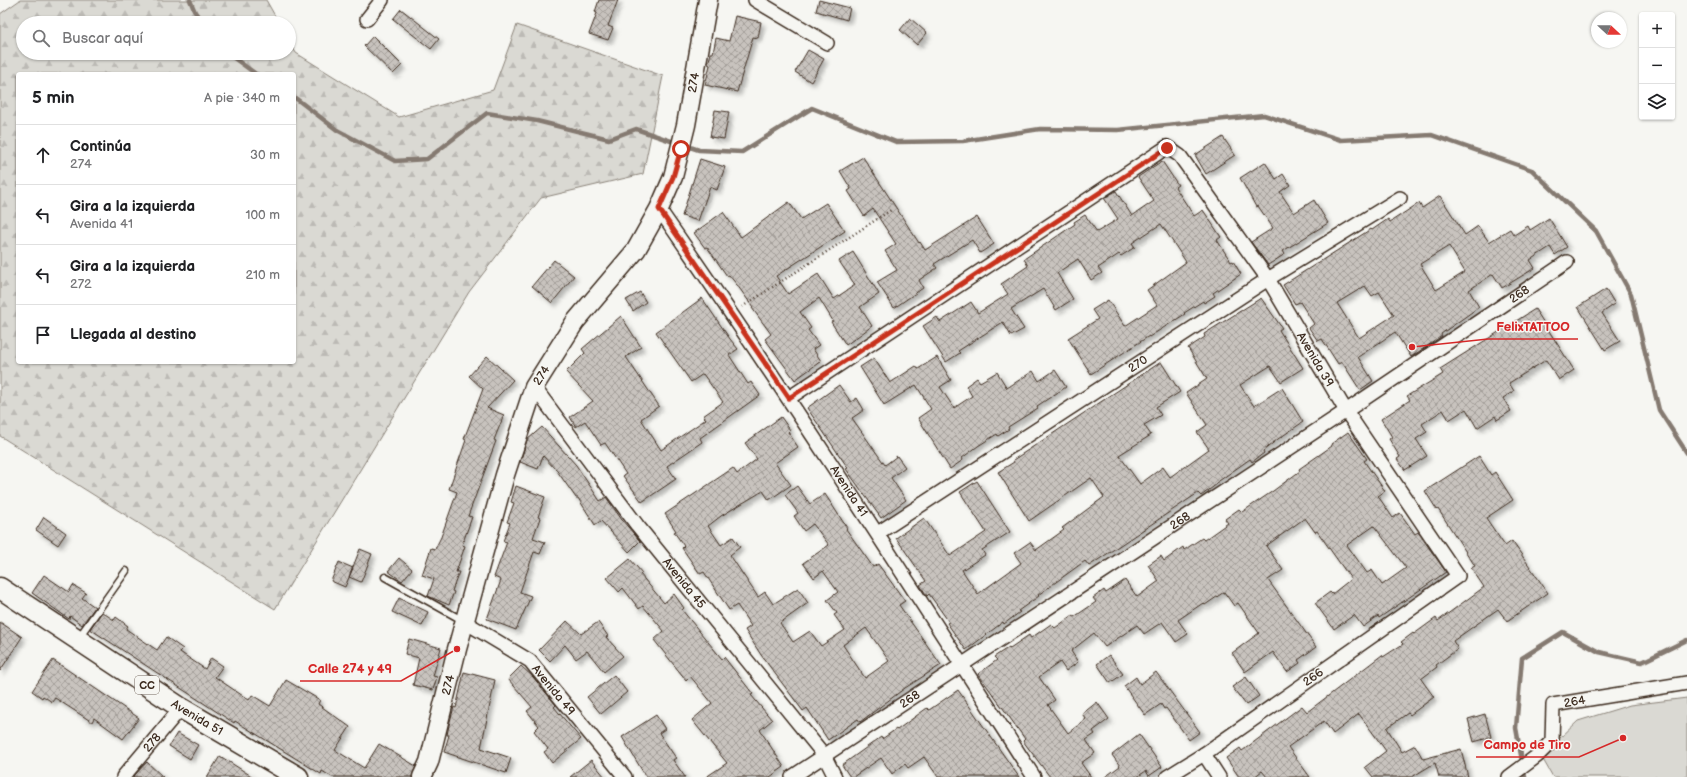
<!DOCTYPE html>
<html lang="es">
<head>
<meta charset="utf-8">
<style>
  :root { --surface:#fff; --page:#f6f6f6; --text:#202124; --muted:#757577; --line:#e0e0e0 }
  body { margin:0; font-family:"Balsamiq Sans",sans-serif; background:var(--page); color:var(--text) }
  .controls { position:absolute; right:12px; top:12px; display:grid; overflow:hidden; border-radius:4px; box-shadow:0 1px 3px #0004 }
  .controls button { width:36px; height:36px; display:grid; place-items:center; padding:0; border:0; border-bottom:1px solid var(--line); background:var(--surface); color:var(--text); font:20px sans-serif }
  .compass { position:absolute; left:1591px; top:12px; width:36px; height:36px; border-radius:50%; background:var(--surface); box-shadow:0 1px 3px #0004; rotate:112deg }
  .stop { position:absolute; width:12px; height:12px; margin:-9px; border:3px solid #c8321e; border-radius:50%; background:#fff }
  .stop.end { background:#c8321e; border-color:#fff; box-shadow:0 1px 4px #0008 }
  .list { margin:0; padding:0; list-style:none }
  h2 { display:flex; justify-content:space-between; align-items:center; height:52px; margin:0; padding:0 16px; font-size:17px }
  h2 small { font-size:13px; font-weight:400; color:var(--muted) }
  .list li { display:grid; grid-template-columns:26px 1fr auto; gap:12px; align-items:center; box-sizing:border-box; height:60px; padding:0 16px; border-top:1px solid var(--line) }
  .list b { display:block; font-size:15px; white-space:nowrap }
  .list p { margin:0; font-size:13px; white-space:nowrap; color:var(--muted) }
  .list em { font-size:13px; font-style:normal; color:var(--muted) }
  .icon { flex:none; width:22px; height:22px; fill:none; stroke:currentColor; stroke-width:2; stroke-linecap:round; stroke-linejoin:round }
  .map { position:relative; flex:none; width:1687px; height:777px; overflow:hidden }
  .search { position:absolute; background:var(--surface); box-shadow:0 1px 3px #0004; left:16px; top:16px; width:280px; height:44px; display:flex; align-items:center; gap:10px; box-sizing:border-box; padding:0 14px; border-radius:22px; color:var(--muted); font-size:15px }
  .panel { position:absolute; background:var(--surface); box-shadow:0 1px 3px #0004; left:16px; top:72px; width:280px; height:292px; border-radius:4px }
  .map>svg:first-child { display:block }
  .green { fill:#dad9d3; stroke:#8a8278 }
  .forest { fill:url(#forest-firs); stroke:#8a8278; fill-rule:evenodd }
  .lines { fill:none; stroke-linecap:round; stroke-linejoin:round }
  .stream { stroke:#857a71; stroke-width:4.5 }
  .building { fill:url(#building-cross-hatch); stroke:#3b2a1e; fill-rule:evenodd; filter:url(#shadow) }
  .lane-casing { stroke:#3b2a1e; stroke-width:9 }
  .street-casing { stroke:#3b2a1e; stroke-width:16 }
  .secondary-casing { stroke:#3b2a1e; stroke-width:21 }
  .primary-casing { stroke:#3b2a1e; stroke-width:23 }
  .path { stroke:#3b2a1e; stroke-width:2.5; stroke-dasharray:1 3; stroke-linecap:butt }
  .lane { stroke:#f6f6f2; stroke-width:6 }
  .street { stroke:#f6f6f2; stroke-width:13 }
  .secondary { stroke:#f6f6f2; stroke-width:18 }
  .primary { stroke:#f6f6f2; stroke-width:20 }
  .route { stroke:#c8321e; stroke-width:5 }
  .labels { text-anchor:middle; stroke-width:3; stroke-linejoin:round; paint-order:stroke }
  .shield { fill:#f6f6f2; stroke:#73675e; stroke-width:1 }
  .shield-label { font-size:11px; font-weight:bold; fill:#3b2a1e }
  .street-label { font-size:12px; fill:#3b2a1e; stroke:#f6f6f2 }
  .leader { fill:none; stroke:#d62828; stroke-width:1.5 }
  .callout-dot { fill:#d62828; stroke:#f6f6f2; stroke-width:1.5 }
  .callout-label { font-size:13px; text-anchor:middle; font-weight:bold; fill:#d62828; stroke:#f6f6f2; stroke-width:3; stroke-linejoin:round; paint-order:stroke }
</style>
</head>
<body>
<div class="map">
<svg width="1687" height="777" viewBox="0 0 1687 777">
  <defs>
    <pattern id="forest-firs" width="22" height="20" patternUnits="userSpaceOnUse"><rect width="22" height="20" fill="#dad9d3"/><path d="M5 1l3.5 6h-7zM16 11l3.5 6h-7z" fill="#bcbab5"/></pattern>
    <pattern id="building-cross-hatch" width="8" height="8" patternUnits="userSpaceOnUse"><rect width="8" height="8" fill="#c8c3be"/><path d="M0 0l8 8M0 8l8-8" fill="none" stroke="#a49f9a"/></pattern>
    <filter id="shadow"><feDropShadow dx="3.5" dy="3.5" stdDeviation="2" flood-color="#0004"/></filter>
  </defs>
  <rect width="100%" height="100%" fill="#f6f6f2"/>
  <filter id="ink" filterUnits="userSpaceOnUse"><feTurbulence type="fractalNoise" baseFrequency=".025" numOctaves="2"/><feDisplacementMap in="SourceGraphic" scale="8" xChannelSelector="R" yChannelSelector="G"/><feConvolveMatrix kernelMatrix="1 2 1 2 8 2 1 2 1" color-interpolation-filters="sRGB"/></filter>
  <g filter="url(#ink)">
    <path class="green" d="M1687,698V777H1553L1541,756L1578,721L1630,705Z"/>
    <path class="forest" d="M20,0H266L279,23H23V53H289V41L296,53L399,117L493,90L517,25L663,76L643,174L541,198L469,292L275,609L0,436V14ZM18,74H294V362H18Z"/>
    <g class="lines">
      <path class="stream" d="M190,0L195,12L203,23
        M227,53L256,74
        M294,97L337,130L395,161L427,159L487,113L537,121L609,139L636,129L677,143
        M684,145L699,150L742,152L812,108L896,142L963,141L1040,129L1118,130L1264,115L1341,140L1432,135L1532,170L1596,231L1631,294L1659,410L1687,453
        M1525,777L1516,728L1522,658L1563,632L1599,652L1642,662L1687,640"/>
    </g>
    <path class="building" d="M599,0H618L608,26L613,28L608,40L589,34L597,13L595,12Z
      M819,0L850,8L847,20L816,11Z
      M401,9L439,39L431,49L393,19Z
      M735,16L761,22L758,38L753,37L737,92L705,85L710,65L708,64L711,53H713L716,38L729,41Z
      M910,18L927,33L917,45L900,30Z
      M373,36L402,65L393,74L364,46Z
      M808,50L824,59L811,82L795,72Z
      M715,110L729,112L724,139L710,137Z
      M1223,137L1235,155L1206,174L1195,155Z
      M863,157L919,243L920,242L925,250L977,217L994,244L980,253L972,240L934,264L937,268L919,280L923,288L894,308L877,282L897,270L885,251L896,244L873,209L864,216L848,191L851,189L840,171Z
      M700,159L725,167L717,190L710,187L698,221L682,216Z
      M1162,161L1178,185L1175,187L1194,216L1203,210L1221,237L1217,240L1231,262L1233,261L1241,274L1213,293L1215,296L1204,303L1203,301L1184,313L1185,314L1149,337V336L1091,374L1068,338L1098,319L1092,310L1108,300L1125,326L1157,305L1147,290L1186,262L1161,224L1132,243L1135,247L1121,256L1119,254L1098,268L1102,273L1091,280L1078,259L1057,273L1073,299L1056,310L1043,289L1011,309L1024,329L1011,336L1003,322L958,351L960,353L946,362L923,326L937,317L940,322L971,302L978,313L1008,294L1001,284L1028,266L1024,259L1075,224L1074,222L1085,215L1097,232L1118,219L1104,198L1116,191L1132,216L1154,201L1138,177Z
      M1265,162L1276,179L1283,174L1290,185L1280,192L1294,213L1314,200L1328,223L1283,251L1285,254L1268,265L1251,242L1273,228L1258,206L1256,207L1240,178Z
      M1440,196L1465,235L1478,226L1489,242L1510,229L1514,235L1528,226L1530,230L1549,218L1567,247L1555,255L1550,247L1530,260L1535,268L1502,288L1493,274L1469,290L1479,307L1441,334L1442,336L1411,357L1395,332L1358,357L1373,381L1360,390L1342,362L1338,364L1322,339L1318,341L1309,328L1314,324L1300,302L1295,304L1283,285L1371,229L1372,230L1388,219L1390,222L1419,203L1422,208ZM1449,246L1465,272L1436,290L1420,264ZM1365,286L1372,296L1379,292L1394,315L1359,338L1337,303Z
      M789,202L801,219L826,203L845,231L776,276L788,294L818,274L834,299L855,285L839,261L853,252L879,294L860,307L872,326L846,345L831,322L833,321L819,298L800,312L811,328L808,330L819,345L813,349L821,361L795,380L765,339L771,334L752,308L753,307L737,285L729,275L727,276L707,247L705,248L694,233L723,212L741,237Z
      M554,260L574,276L552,303L532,286Z
      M1606,289L1615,304L1602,313L1620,341L1605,350L1578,307Z
      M640,292L646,302L633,311L626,300Z
      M702,298L730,339L738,349L729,355L748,384L751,382L760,395L700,438L702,442L667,466L676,479L642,502L623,476L626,474L605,443L601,445L585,421L576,427L570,417L593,401L566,372L585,353L582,349L621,316L641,347L626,357L659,406L641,419L661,450L706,419L703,416L723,402L703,374L691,382L656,332Z
      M1261,298L1282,328L1279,330L1303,368L1281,382L1270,366L1240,385L1254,406L1282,388L1303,422L1278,439L1263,451L1264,453L1252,462L1250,459L1216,483L1217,484L1201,496L1198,493L1089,566L1085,561L1038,595L1039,596L1018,611L1020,612L1004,624L1003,622L966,650L947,623L949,622L929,594L927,596L920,585L926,581L896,538L924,518L950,556L986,532L960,492L977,481L1010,532L982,550L985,555L962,570L978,594L1021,563L1014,553L1030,542L1036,550L1064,530L1062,528L1104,497L1091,478L1029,521L998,472L1014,462L1013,460L1161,362L1180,392L1156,407L1161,415L1144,425L1151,435L1119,455L1140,484L1163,467L1170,477L1209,449L1197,432L1207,425L1186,393L1207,379L1188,348L1205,337L1204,334Z
      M1535,309L1574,370L1559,380L1546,360L1509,383L1514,391L1503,398L1511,411L1497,420L1495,416L1477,428L1466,409L1449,420L1443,410L1422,424L1427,432L1416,439L1427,456L1405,470L1397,459L1400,457L1389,439L1392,437L1381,419L1410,400L1407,396L1443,374L1440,369Z
      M487,356L513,380L487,408L504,415L494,440L496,441L468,516L472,517L462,545L465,546L456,572H459L452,591L454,592L449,605L428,596L434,579L422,575L431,548L435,549L441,537L457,492L449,489L466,440L464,439L483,389L469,376Z
      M937,357L951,380L940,387L954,408L972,396L966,386L977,378L980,382L997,372L1007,388L1033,371L1039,381L1055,370L1066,387L1037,406L1038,408L1008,427L1009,429L998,436L997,434L978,446L962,458L963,460L950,469L918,418L931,409L916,385L884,405L860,367L874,358L890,383L916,366L918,369Z
      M839,385L851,402L857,398L864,410L852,418L885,465L897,456L905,467L891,478L906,500L881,518L846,469L848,468L807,408Z
      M781,417L790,430L788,432L798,447L775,463L791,485L769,500L763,491L721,516L708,526L721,545L733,537L740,547L730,555L758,597L765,592L773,604L798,588L808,603L780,623L793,642L810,631L821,646L845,630L834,615L837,613L827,600L838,592L823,571L814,578L803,563L829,545L813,524L804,531L794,516L798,513L785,495L797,486L810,504L825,494L847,528L846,529L873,567L878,564L905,601L899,605L941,665L905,688L860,722L858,719L828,740L807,708L803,711L761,655L745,630L751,626L737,605L729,610L704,572L700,574L682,548L684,546L674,532L676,531L665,514L733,468L737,474L757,459L745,443ZM866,628L889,661L865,678L843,645Z
      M542,427L576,465L600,501L606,497L622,520L640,541L629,552L601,521L595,525L578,498H576L555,468V469L543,456L538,469L520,462L527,440Z
      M1348,432L1367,459L1364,461L1385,491L1378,496L1393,518L1400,513L1415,534L1418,532L1446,572L1379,618L1378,616L1363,627L1354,615L1334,629L1315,603L1330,592L1332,594L1351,579L1317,531L1315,532L1305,518L1266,546L1283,570L1268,580L1316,647L1298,660L1300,663L1287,672L1273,652L1245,672L1232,653L1259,633L1238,603L1234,606L1224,592L1205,605L1203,603L1178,620L1188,634L1176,642L1162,622L1144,634L1137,625L1105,647L1094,633L1071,651L1078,662L1066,671L1060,662L1039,677L1055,700L1048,705L1068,733L1086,719L1082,714L1097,702L1109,719L1093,731L1095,734L1086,740L1095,753L1081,763L1091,777H1050L1023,741L1025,739L1005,711L978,674L997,660L994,657L1009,647L1010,648L1029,635L1031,638L1051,624L1055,628L1073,615L1074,617L1096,602L1093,598L1104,590L1106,593L1125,580L1137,597L1159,581L1148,565L1161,556L1164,561L1183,547L1184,550L1202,538L1204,540L1228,523L1225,519L1239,509L1242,512L1273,491L1300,471L1299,469L1332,446L1331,444ZM1374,526L1406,568L1382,585L1372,570L1367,573L1347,545Z
      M1479,456L1491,475L1495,472L1513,500L1486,518L1505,546L1512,541L1548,593L1507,621L1498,609L1453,641L1458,649L1436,665L1437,667L1421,679L1434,697L1410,715L1408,713L1387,728L1402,752L1415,745L1423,759L1461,749L1468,777H1439L1435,763L1412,777H1373L1365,767L1386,751L1359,714L1333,734L1324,721L1288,747L1310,777H1267L1262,771L1254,777H1239L1226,758L1240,748L1242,751L1302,706L1307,712L1382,655L1383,657L1403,644L1401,642L1413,633L1414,634L1436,618L1438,621L1484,587L1471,568L1475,566L1438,509L1437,510L1425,491Z
      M516,486L545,497L538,517L540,518L533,538L545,542L540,554L534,552L520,592L531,596L516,630L487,619L501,580L494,577L507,542L503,541L510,523L507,522L514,503L511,502Z
      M44,517L66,533L58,545L36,530Z
      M360,549L372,554L361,582L349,577Z
      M399,558L412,569L402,581L388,571Z
      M630,559L642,573L640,574L664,603L674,594L684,608L682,610L722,659L724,657L753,694L751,695L772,720L760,730L784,767L770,777H706L727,763L692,720L712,703L690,676L686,680L654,640L664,631L643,606L639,609L623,588L619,592L607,578Z
      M339,562L353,568L345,587L331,581Z
      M44,575L69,592L73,585L86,593L82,598L95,607L82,625L70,616L69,619L32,593Z
      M399,598L428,612L422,626L392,612Z
      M102,612L114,620L116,617L128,626L126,629L157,650L166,637L183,649L180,652L205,669L211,658L223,666L215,677L249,700L252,695L270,706L286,680L320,700L318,704L350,727L335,750L364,768L379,744L416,766L412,777H332L322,771L321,774L235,721L234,723L90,629Z
      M567,621L581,634L598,622L608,636L606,637L623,656L604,672L587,651L576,659L565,645L550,661L539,650Z
      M0,622L22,637L0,671Z
      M409,639L441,648L433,676L437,677L433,690L413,685L419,658L405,654Z
      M1109,655L1123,674L1110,683L1097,664Z
      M53,660L139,718L123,739L94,718L92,722L55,698L52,702L43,696L42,698L32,691Z
      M521,666L533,677L556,705L554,707L581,739L552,763L544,752L548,749L534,731L539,726L527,711L532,707L508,679Z
      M464,672L495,680L481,748L511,758L506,773L444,752L449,735H447L449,725L454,707L456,708Z
      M1156,672L1200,732L1189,740L1166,708L1164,709L1161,704L1145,715L1124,686L1136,677L1140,684Z
      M614,675L627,692L601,714L587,697Z
      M1246,677L1259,696L1246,705L1232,687Z
      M958,690L1019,777H938L924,757L908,768L905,764L892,774L881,758L853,777H850L842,765L881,737L882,739L896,729L897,730L927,708L929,710Z
      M1485,714L1491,737L1474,742L1468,719Z
      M656,715L665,729L659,733L676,758L673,760L685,777H646L622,737Z
      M177,733L198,745L190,759L169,746Z
      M1139,734L1162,767L1149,776L1146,771L1137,777H1105L1120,766L1112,755Z
      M220,756L253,777H207Z
      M591,760L605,777H570Z
      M147,762L163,777H133Z"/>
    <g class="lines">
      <defs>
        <path id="lane" d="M385,577L462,620
          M79,637L126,571"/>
        <g id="street">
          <path d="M755,0L827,43"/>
          <path d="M367,19L382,0"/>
          <path id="s1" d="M659,209C789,395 911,586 1034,777"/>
          <path id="s2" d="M534,387L637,525L824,755L835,777"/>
          <path id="s3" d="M789,398L1167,147L1180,156L1268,279L1346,411L1458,576L1204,754L1167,777"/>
          <path id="s4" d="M878,533L1268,279L1400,198"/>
          <path id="s5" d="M465,622L530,661L625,777"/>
          <path d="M1204,754L1219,777"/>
          <path id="s6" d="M123,777L181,708"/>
          <path id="s7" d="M792,777L1346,411L1567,262"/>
          <path id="s8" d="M1509,777L1537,756L1552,741L1553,705L1687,683"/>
        </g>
        <g id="secondary">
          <path id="s9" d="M422,777L429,762L457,649L505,475L534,387L575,322L636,250L659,209L673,177L686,125L708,0"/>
        </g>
        <g id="primary">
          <path id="s10" d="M0,588L181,708L298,777"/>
        </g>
      </defs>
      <use href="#lane" class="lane-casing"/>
      <use href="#street" class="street-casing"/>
      <use href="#secondary" class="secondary-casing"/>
      <use href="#primary" class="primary-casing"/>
      <path class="path" d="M742,307L891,210"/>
      <use href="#lane" class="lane"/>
      <use href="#street" class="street"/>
      <use href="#secondary" class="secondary"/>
      <use href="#primary" class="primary"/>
    </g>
  </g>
  <g class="lines" filter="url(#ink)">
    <path class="route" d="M681,149L673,177L659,209L789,398L1167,148"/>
  </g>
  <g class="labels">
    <rect class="shield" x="135" y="676" width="24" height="18" rx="3"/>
    <g class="shield-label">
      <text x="147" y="689">CC</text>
    </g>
    <g class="street-label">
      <text dy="4" stroke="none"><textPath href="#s9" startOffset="756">274</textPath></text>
      <text dy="4" stroke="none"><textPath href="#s7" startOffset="873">268</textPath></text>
      <text dy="4" stroke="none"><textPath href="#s3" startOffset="714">Avenida 39</textPath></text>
      <text dy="4" stroke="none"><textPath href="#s4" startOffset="310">270</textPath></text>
      <text dy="4" stroke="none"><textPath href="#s9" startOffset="420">274</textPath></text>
      <text dy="4" stroke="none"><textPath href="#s1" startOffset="340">Avenida 41</textPath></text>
      <text dy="4" stroke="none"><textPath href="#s7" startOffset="465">268</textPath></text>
      <text dy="4" stroke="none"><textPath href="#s2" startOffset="247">Avenida 45</textPath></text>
      <text transform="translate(1313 677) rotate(-35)" y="4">266</text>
      <text dy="4" stroke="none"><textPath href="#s9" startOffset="96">274</textPath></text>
      <text dy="4" stroke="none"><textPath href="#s5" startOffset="113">Avenida 49</textPath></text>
      <text dy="4" stroke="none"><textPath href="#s7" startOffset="141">268</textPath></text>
      <text dy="4" stroke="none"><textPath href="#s8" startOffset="114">264</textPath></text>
      <text dy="4" stroke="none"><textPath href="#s10" startOffset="236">Avenida 51</textPath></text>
      <text dy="4" stroke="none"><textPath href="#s6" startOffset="45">278</textPath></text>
    </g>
  </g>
  <path class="leader" d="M1412 347L1488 339H1578M457 649L401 681H300M1623 738L1579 757H1476"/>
  <g class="callout-dot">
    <circle cx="1412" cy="347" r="4"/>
    <circle cx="457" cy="649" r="4"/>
    <circle cx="1623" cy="738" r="4"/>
  </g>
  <g class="callout-label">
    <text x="1533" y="331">FelixTATTOO</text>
    <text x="350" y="673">Calle 274 y 49</text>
    <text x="1527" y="749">Campo de Tiro</text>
  </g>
</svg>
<div class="controls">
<button>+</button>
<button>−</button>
<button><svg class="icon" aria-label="layers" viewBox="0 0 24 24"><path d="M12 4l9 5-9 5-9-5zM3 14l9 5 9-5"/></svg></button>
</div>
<svg class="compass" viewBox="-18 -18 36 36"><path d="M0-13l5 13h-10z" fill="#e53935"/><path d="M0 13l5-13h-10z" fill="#757577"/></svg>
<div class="stop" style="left:681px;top:149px"></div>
<div class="stop end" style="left:1167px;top:148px"></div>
<div class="search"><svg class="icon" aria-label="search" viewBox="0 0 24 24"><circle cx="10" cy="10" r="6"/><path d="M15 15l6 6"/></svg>Buscar aquí</div>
<section class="panel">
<h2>5 min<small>A pie · 340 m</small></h2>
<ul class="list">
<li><svg class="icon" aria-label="ahead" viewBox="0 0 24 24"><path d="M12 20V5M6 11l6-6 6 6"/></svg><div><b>Continúa</b><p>274</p></div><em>30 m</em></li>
<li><svg class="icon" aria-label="left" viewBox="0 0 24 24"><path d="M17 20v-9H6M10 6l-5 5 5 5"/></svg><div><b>Gira a la izquierda</b><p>Avenida 41</p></div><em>100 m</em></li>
<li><svg class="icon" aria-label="left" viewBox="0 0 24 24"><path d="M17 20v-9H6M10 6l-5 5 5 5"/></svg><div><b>Gira a la izquierda</b><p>272</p></div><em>210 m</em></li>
<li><svg class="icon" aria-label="arrive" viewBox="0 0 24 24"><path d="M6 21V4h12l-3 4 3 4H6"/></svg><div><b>Llegada al destino</b></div></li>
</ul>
</section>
</div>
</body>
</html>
